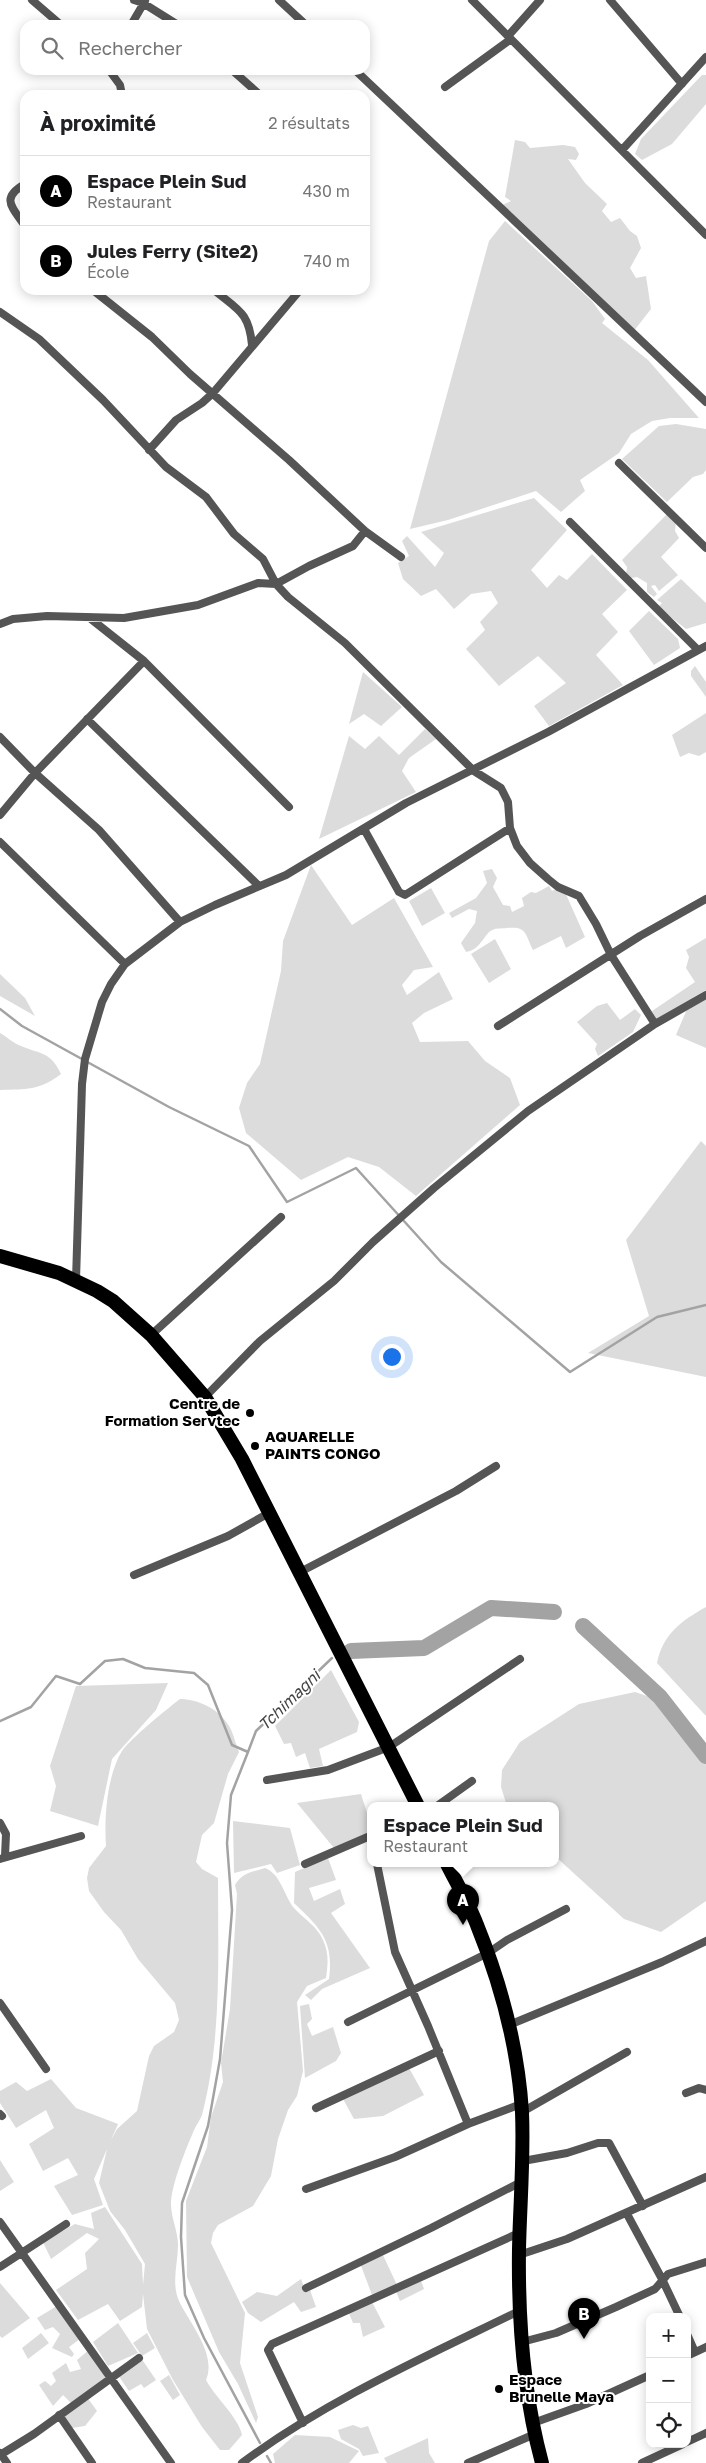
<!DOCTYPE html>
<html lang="fr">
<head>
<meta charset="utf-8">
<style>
  :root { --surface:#fff; --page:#f2f2f2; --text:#202124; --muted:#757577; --line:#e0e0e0; --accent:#000 }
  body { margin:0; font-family:"Golos Text",sans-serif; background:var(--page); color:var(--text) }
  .controls { position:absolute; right:15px; bottom:15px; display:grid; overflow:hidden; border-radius:10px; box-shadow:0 2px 12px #0003 }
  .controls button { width:45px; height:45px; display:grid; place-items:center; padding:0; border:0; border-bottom:1px solid var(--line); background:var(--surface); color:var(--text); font:25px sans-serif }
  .you { position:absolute; left:391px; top:1356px; width:18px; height:18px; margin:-12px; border:4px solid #fff; border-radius:50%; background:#1a73e8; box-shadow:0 0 0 8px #1a73e833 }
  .badge { display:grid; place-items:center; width:32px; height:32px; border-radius:50%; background:var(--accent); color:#fff; font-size:16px; font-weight:700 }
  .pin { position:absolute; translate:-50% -41px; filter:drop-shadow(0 1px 2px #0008) }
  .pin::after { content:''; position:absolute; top:26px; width:18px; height:15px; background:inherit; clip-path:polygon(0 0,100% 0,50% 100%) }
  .popup { position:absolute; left:367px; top:1802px; width:192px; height:65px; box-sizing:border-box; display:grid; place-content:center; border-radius:10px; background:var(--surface); filter:drop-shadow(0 1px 4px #0005); font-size:16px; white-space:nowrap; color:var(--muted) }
  .popup b { font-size:19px; color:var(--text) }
  .popup::after { content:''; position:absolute; left:50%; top:100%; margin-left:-10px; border:10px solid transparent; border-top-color:var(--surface) }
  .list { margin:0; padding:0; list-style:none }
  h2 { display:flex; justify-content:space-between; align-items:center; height:65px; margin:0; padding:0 20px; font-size:21px }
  h2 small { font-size:16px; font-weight:400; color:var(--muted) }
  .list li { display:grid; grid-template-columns:32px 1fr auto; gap:15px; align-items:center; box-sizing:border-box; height:70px; padding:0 20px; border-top:1px solid var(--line) }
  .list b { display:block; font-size:19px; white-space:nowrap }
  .list p { margin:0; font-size:16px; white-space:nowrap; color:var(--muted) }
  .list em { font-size:16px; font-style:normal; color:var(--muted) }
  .icon { flex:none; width:28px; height:28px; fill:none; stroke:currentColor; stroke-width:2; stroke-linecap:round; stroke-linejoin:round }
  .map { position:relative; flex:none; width:706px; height:2463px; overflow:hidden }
  .search { position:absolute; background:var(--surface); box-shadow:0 2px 12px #0003; left:20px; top:20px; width:350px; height:55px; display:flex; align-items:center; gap:12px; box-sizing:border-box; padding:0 18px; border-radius:15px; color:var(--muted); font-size:19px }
  .panel { position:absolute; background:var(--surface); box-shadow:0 2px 12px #0003; left:20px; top:90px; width:350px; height:205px; border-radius:15px }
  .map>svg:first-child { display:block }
  .green { fill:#dcdcdc }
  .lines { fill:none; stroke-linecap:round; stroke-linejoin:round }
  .stream { stroke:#a3a3a3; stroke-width:2.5 }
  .river { stroke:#a3a3a3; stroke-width:16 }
  .street { stroke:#555; stroke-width:8 }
  .highway { stroke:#000; stroke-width:14 }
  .poi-dot { fill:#000; stroke:#fff; stroke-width:2 }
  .labels { text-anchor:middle; stroke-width:4; stroke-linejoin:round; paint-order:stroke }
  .poi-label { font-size:15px; font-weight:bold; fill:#000; stroke:#fff; text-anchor:start }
  .water-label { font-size:16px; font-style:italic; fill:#444; stroke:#fff }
</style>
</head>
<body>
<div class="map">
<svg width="706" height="2463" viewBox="0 0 706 2463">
  <rect width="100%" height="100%" fill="#fff"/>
  <path class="green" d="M702,75H706V104L672,144L642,160L635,154L641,139Z
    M515,140L525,142L530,148L563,145L575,147L579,154L576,160L568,159L585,183L607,204L602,211L611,222L620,218L630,231L637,236L641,248L630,268L636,278L646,276L651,309L633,332L498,207L511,201L505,197Z
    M505,221L592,301L605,319L602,323L648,360L699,418H670L652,421L631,434L619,453L580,480L585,491L561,512L536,491L448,520L410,529L489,241Z
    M676,424L706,429V470L703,474L693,477L667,502L622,459L659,426Z
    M534,498L567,530L531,570L547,588L559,575L567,580L592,554L627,590L602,614L618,632L596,655L623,685L549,726L534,706L566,683L538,656L499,686L466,649L485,630L480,622L498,603L491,591L471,594L454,609L436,589L421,596L403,579L398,563L409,556L402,541L407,536L435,567L444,553L421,532Z
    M667,514L676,522L675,531L679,538L661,557L678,575L659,591L655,585L651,586L657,594L654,597L647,592V583L637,577L631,578L626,575L627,567L622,560Z
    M681,579L706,603V623L686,629L658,607L662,603L657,600Z
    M649,611L678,639L680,648L654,665L629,631Z
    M695,666L706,682V697L691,676V671Z
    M363,672L402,707L381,726L364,714L349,724Z
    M706,713V752L699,756L689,753L680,757L672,735Z
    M425,729L436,739L409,758L402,771L416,792L319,839L349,736L365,749L379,736L399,755Z
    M311,865L352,925L394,898L433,967L414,970L402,985L407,995L439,972L453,999L424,1013L412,1023L420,1042L468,1041L485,1061L510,1078L520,1105L416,1196L379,1167L348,1157L301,1180L246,1133L239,1108L247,1083L260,1064L281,971L283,941Z
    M492,869L497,878L493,887L503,905L510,906L512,912L524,906L522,898L531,892L536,893L549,886L552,891L557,888L565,892L585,937L566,948L561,936L533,950C525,934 527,926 507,928C501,929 495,927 489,932C482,940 478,950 466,952L461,943L475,923L477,911L469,909L452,918L449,913L476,898L487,883L483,871Z
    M431,888L445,913L422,926L409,901Z
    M706,938V990L656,1019L652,1011L695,982L686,968L689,957L686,950Z
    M495,939L511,969L489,983L471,954Z
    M0,974L25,998L35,1016L0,996Z
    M706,999V1048L676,1035L687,1009Z
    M607,1003L620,1020L635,1009L641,1015L633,1032L598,1056L595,1049L597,1044L577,1022L597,1006Z
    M0,1033C7,1037 13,1043 21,1046C42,1055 50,1051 61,1074C39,1091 26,1089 0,1090Z
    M701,1141L706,1146V1377L588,1353L649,1316L626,1240Z
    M706,1607V1716L657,1663C663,1634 681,1621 706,1607Z
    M331,1670L359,1722L357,1732L319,1749L323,1766L310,1768L305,1753L296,1757L291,1743L284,1744L275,1726Z
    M168,1683L156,1710L112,1759L98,1826L50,1811L56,1786L50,1766L76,1686Z
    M635,1692L653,1698L706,1753V1901L661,1932L624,1919L556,1857V1806H507L501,1787L502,1770L520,1742L579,1704Z
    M180,1699C197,1699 217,1708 227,1723C233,1730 235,1743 239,1752L228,1774L214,1823L202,1835L196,1862L202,1869L218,1878C218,1956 222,2039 202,2115C200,2120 197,2124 195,2128C187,2146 171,2185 171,2204C171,2218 178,2231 178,2245C178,2263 171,2283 179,2301C190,2324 217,2354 206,2380C215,2397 239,2418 242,2435L229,2450H220L202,2427L173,2380L147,2329L143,2294L142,2307L120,2321L108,2304L78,2320L56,2290L87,2269L85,2253L99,2239L87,2233L51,2259L43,2242L75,2224L94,2229L91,2213L105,2207L142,2264L143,2285L145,2264L125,2230L110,2211L99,2183L107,2149L94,2179L103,2205L72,2215L54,2186L78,2175L68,2158L43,2171L29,2144L54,2128L46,2110L16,2128L0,2103V2091L16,2082L27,2091L51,2079L76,2108L118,2124L111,2140L117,2129L137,2111L149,2056L154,2046L174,2032L179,2020L175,2003L138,1959L121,1930L104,1912L89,1891L87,1878L89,1868L106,1846C104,1818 107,1775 122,1751C129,1740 168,1708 180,1699Z
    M361,1794L370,1822V1832L334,1848L297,1803Z
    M233,1821L290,1828L300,1865L277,1873L271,1864L234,1873Z
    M328,1858L336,1880L309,1888L314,1901L340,1889L345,1904L331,1913L370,1968L322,1989L311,2000L305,1995L329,1979C334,1940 320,1928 294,1903L295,1872Z
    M265,1868C281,1874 284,1896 294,1908C304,1919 317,1926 323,1940C329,1953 328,1964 326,1978L307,1986L297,2002L303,2071L297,2096L288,2110L278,2139L271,2176L253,2206L218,2225L213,2233L211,2243L245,2313L240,2363L258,2417L256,2423L238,2384L219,2352L187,2277L186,2201L207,2147L211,2117L223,2082L221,2063L230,2009L237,1894L235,1885C242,1873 252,1872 265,1868Z
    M309,2004L312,2019L307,2024L312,2036L333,2027L341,2053L336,2061L305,2078L300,2006Z
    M409,2068L424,2095L383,2116L354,2119L343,2099Z
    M0,2160L14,2182L0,2191Z
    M382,2253L397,2285L372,2295L360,2263Z
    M420,2278L424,2289L400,2301L395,2289Z
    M301,2279L306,2292L310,2290L316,2307L301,2312L294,2302L261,2322L248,2313L242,2302L257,2292L277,2296Z
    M0,2283L30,2318L2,2338L0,2336Z
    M371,2300L385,2327L363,2337L360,2323H353L348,2311Z
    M57,2306L80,2339L69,2347L74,2354L72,2357L52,2348L60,2334L53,2327L45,2330L37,2318Z
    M118,2323L138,2353L108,2366L93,2342Z
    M41,2333L49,2343L28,2359L22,2348Z
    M147,2333L155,2348L142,2356L133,2343Z
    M90,2349L108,2377L71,2403L63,2395L53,2406L39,2385L45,2381L51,2386L56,2381L52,2373L66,2363L70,2372L81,2369L77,2360Z
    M141,2358L156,2380L144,2388L141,2384L129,2391L118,2375Z
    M169,2375L180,2395L173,2400L160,2381Z
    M87,2397L97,2411L85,2426L72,2428L61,2415Z
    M353,2425L361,2428L368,2426L379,2453L363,2456L359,2449L341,2439L338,2430Z
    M295,2435L330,2437L359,2451L349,2463H275L273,2454Z
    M428,2438L429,2453L435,2463H387L384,2458Z"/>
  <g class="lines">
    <path class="stream" d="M0,1009L22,1026L169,1107L249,1146L287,1202L356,1168L441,1262L570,1372L657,1317L706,1305
      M0,1721L31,1707L56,1676L80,1684L105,1661L123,1659L145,1668L194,1673L208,1685L232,1745L248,1752L256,1731L332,1658
      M248,1752L231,1795L227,1843L232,1910L220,2059L208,2126L182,2203L181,2237L185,2295L204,2338L260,2443
      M267,2456L271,2463"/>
    <path class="river" d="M583,1626L660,1697L706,1756
      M351,1651L424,1648L491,1608L554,1612"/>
    <path class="street" d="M32,0L61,25
      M134,0L143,3L178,25
      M279,0L306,25
      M472,0L706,235
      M610,0L682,84
      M131,25L145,1
      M508,36L540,0
      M109,70L120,85L122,95
      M232,70L260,95
      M355,70L706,402
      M445,87L511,39
      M622,150L706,57
      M25,184C0,198 12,207 25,226
      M365,214V216
      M93,290L152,337L190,374L289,460L365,531L401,557
      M214,290C238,310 249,312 252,345
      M0,312L39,339L103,400L166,467L206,497L234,534L263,559L276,584L288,597L345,643L474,771L501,788L508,802L510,828L517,846L530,863L548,879L558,887L579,896L596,924L611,955L655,1024
      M149,450L176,420L202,403L213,393L300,290
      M619,463L706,548
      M570,522L698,650
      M91,619L144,661L289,807
      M0,624L13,619L47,616L124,618L198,605L258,583L276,584L309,566L353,546L365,531
      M87,719L259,886
      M0,737L35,773L99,830L180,922
      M0,815L35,773L144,661
      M364,829L399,892L405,895L510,828
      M0,842L125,964
      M498,1026L640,936L706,899
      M76,1280L82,1084L85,1059L102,1002L111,984L125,964L180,922L215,905L286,875L406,803L548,732L706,646
      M151,1335L281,1217
      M205,1397L260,1341L334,1281L373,1242L434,1188L528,1111L655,1024L706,995
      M300,1572L456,1491L496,1466
      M134,1575L228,1536L269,1513
      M267,1780L328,1770L389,1747L520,1659
      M437,1806L472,1781
      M0,1823L6,1834L5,1856
      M0,1859L81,1836
      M305,1864L370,1836
      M377,1864L395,1952L428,2026L468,2124
      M0,2003L46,2069
      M348,2022L488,1953L507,1940L566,1909
      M509,2025L662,1962L706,1941
      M686,2093L699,2088L706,2090
      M316,2108L439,2051
      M522,2112L627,2052
      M0,2114L2,2116
      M523,2161L567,2153L598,2143H609L643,2206
      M306,2189L395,2157L468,2124L521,2104
      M627,2214L662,2279L680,2317
      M0,2222L171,2463
      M519,2255L567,2239L706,2177
      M0,2267L66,2224
      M306,2288L431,2228L521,2182
      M687,2334L695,2352
      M522,2342L556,2333L616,2307L655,2289L668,2274L706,2262
      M687,2356L706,2347
      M59,2415L92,2463
      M303,2423L268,2350L272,2344L519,2233
      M533,2423L586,2404L650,2375
      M687,2442L706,2433
      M0,2453L7,2463
      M0,2455L34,2434L139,2358
      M242,2463C327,2400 425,2357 519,2311
      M468,2463L535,2434
      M642,2463L683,2444"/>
    <path class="highway" d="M0,1256L59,1273L97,1291L113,1301L151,1335L205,1397L242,1459L418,1806
      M447,1864C457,1884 469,1904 477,1925C501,1984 518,2048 522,2112C524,2158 520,2203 519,2249C518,2321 523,2393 542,2463"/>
  </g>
  <g class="poi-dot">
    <circle cx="250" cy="1413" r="5"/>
    <circle cx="255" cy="1446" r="5"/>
    <circle cx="499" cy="2389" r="5"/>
  </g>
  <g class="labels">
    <g class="poi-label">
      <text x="240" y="1409" text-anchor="end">Centre de<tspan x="240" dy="17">Formation Servtec</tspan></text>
      <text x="265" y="1442">AQUARELLE<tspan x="265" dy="17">PAINTS CONGO</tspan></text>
      <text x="509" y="2385">Espace<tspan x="509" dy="17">Brunelle Maya</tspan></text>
    </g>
    <g class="water-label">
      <text transform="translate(289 1700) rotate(-44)" y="6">Tchimagni</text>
    </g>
  </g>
</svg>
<div class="controls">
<button>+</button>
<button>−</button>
<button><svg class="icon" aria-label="locate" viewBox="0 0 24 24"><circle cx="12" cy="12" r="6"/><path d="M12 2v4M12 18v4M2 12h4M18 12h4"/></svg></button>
</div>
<div class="you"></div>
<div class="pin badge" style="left:463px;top:1925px">A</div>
<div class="popup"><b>Espace Plein Sud</b>Restaurant</div>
<div class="pin badge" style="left:584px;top:2339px">B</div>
<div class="search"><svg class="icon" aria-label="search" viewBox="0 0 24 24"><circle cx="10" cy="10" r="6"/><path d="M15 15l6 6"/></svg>Rechercher</div>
<section class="panel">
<h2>À proximité<small>2 résultats</small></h2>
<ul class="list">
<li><span class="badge">A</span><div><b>Espace Plein Sud</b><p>Restaurant</p></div><em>430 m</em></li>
<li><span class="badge">B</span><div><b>Jules Ferry (Site2)</b><p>École</p></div><em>740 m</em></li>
</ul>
</section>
</div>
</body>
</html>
